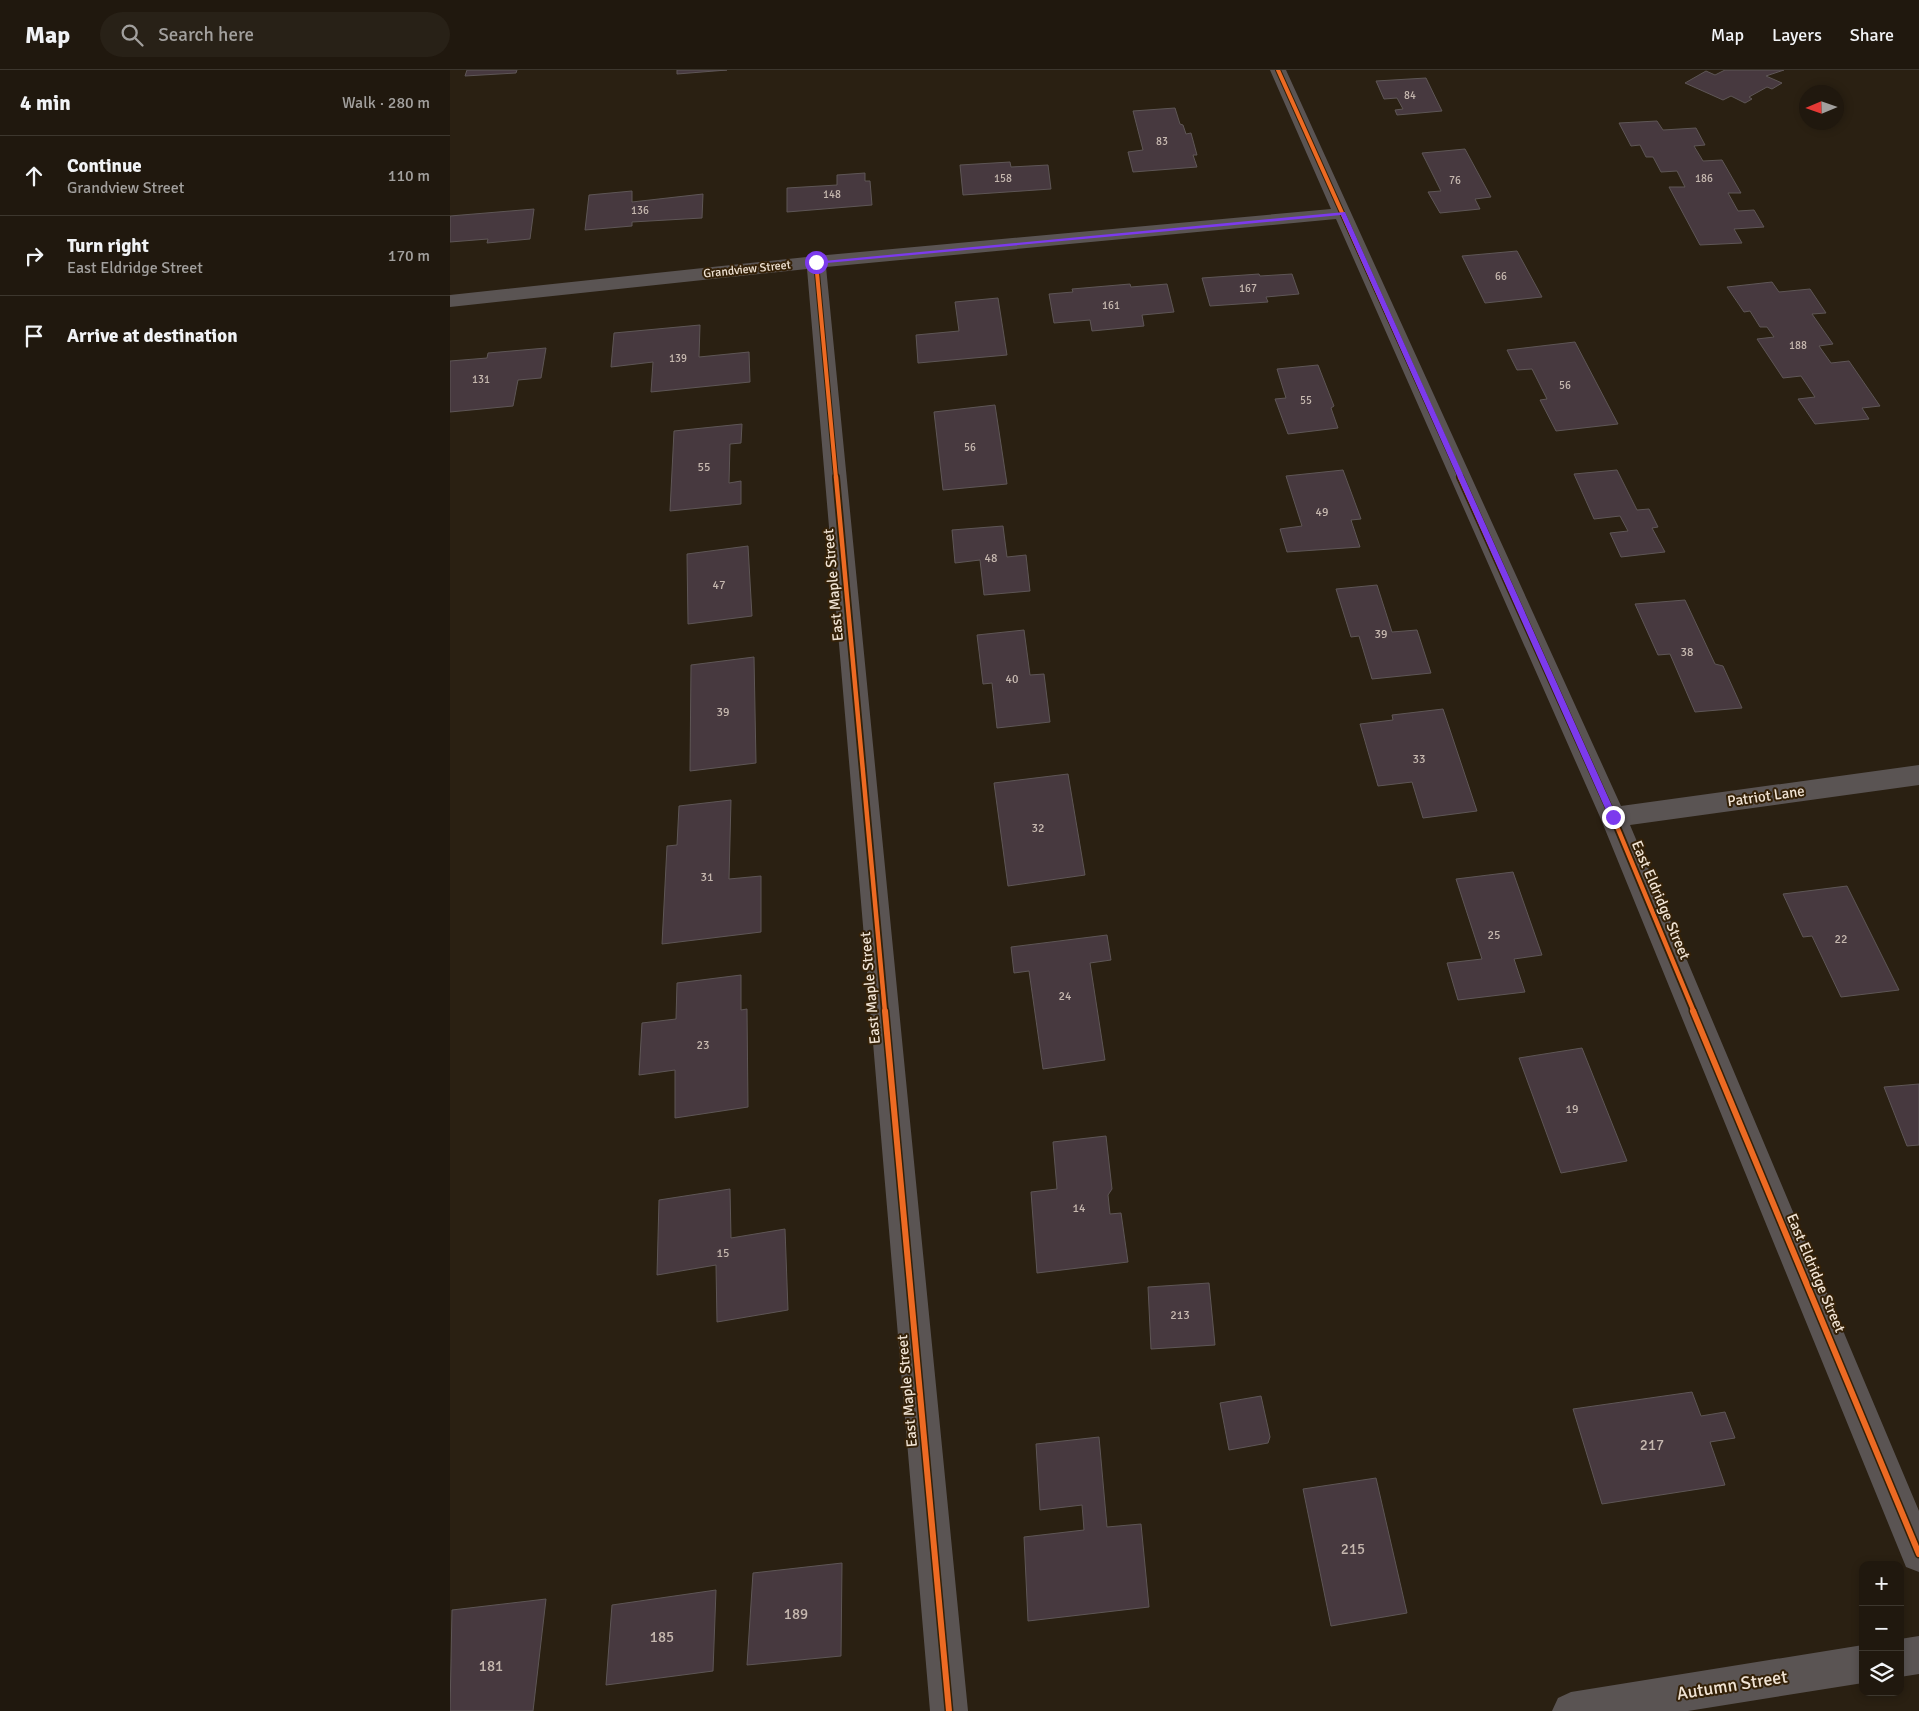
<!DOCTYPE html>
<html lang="en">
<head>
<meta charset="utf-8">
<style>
  :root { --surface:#20180e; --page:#282117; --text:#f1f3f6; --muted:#a2a09e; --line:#3d372e }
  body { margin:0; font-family:Signika,sans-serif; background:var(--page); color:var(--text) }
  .controls { position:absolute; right:15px; bottom:15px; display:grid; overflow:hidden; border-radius:10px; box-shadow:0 2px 8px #0003 }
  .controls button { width:45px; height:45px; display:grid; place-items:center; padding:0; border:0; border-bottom:1px solid var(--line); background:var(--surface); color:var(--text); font:25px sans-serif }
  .compass { position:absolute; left:1349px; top:15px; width:45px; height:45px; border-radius:50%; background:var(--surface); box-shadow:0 2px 8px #0003; rotate:268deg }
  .stop { position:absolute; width:15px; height:15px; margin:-11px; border:4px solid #7c3aed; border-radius:50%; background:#fff }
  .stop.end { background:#7c3aed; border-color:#fff; box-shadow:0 1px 5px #0008 }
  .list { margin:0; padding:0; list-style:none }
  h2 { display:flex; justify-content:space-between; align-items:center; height:65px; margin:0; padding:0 20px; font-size:21px }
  h2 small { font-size:16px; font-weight:400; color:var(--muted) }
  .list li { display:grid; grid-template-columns:32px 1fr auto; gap:15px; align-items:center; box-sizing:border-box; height:80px; padding:0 20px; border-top:1px solid var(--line) }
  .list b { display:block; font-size:19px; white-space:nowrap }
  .list p { margin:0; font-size:16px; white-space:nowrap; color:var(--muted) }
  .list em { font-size:16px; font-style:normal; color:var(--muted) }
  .icon { flex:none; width:28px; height:28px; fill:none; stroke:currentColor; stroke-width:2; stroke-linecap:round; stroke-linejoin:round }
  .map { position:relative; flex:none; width:1469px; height:1641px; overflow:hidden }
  header { display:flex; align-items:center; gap:30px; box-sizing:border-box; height:70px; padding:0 25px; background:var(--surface); border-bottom:1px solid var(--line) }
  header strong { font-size:24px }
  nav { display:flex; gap:28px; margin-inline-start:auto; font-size:18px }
  .search { width:350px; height:45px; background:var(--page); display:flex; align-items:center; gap:12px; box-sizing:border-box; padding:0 18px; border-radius:28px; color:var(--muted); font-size:19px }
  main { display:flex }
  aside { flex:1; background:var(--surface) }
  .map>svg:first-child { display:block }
  .building { fill:#47393f; stroke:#5e5656 }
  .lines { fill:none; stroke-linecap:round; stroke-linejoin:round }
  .minor { fill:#5a5453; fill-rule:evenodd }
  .cycleway-far2-casing { stroke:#342108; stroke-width:6 }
  .cycleway-far1-casing { stroke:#342108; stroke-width:8 }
  .cycleway-casing { stroke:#342108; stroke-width:9 }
  .cycleway-far2 { stroke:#ed6a23; stroke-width:4 }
  .cycleway-far1 { stroke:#ed6a23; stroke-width:4.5 }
  .cycleway { stroke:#ed6a23; stroke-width:6 }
  .route { fill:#7c3aed }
  .labels { text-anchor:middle; stroke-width:4; stroke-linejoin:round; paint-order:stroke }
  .far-number-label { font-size:11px; fill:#c6b8af }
  .far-street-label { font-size:12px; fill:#f0e3d4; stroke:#342108 }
  .number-label { font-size:12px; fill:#c6b8af }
  .street-label { font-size:15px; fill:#f0e3d4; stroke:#342108 }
  .near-number-label { font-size:15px; fill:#c6b8af }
  .near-street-label { font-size:18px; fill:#f0e3d4; stroke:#342108 }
</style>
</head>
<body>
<header>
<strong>Map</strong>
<div class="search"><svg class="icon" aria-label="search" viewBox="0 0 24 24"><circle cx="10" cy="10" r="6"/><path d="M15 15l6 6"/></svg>Search here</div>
<nav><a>Map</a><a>Layers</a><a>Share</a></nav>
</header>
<main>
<aside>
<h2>4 min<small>Walk · 280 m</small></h2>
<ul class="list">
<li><svg class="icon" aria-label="ahead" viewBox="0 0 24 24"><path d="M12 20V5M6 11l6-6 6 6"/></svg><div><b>Continue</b><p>Grandview Street</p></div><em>110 m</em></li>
<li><svg class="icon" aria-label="right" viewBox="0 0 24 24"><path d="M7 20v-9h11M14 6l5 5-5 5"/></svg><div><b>Turn right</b><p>East Eldridge Street</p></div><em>170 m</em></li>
<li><svg class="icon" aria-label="arrive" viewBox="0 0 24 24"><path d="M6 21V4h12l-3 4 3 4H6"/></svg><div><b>Arrive at destination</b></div></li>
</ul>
</aside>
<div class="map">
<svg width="1469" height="1641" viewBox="0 0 1469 1641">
  <rect width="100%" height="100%" fill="#2a2012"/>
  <path class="building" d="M17,0H67L66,3L15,6Z
    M227,0H277L227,4Z
    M1275,0H1334L1316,6L1332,13L1322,19L1317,17L1299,27L1302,29L1295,33L1281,26L1273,30L1235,13L1256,1L1265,5Z
    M976,8L992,41L947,45L945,40L953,39L947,28L934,29L926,11Z
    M725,38L730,54L733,55L736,64L741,63L747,85H743L747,97L683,102L678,82L693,80L683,41Z
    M1207,51L1213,60L1246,58L1255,75L1244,76L1253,91L1272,90L1291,123H1278L1288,141L1304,140L1314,157L1284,159L1292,173L1250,175L1219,117H1235L1227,101L1211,102L1203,87H1196L1190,75L1181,76L1169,53Z
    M1015,79L1041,127L1025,129L1030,139L990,143L978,122L991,121L972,83Z
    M560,92L561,97L598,95L601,119L513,125L510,95Z
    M415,103V111H420L422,135L337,142V118L387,115V105Z
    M182,121V132L253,124L252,148L182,152V156L135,160L139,125Z
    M84,139L80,169L37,173L38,169L0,172V146Z
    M1067,181L1092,227L1035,233L1012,186Z
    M809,204L810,206L842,204L849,224L816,227L818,232L760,236L752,208Z
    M1322,212L1329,222L1360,219L1376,243L1362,244L1383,274L1369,276L1381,293L1399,291L1430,336L1412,338L1419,349L1365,354L1348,329L1365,327L1351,306L1333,308L1307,269L1324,267L1317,257H1310L1300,241L1294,242L1277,217Z
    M680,214L681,217L717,214L724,242L692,245L694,256L642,261L640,250L604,253L599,224L623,222L622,219Z
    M548,228L557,285L468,293L466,265L509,261L505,232Z
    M250,255L249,287L299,282L300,312L201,322L203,292L161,297L164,263Z
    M1125,272L1168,354L1106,361L1090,330L1097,329L1082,299L1067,300L1057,280Z
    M96,278L91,308L68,310L63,336L0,342V291L37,288L38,283Z
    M868,295L884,336L881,338L888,358L838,364L825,329L836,328L827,299Z
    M545,335L557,414L493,420L484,342Z
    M292,354L291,373L280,374L279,413L291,411V434L220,441L224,361Z
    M893,400L911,449L901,450L910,477L837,482L830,459L852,456L836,406Z
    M1167,400L1187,440L1199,439L1208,457L1202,458L1215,482L1171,487L1160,463L1178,461L1170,446L1144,449L1124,404Z
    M553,456L557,487L576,485L580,521L534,525L530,490L505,493L502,460Z
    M298,476L302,546L238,554L237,484Z
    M927,515L942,562L967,560L981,603L922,609L909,566L901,567L886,519Z
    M1235,530L1265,594L1273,596L1292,638L1245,642L1220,584L1208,585L1185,534Z
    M574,560L580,605L594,604L600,652L547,658L542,613L533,614L527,565Z
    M304,587L306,693L240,701L241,595Z
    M993,639L1027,741L973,748L962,712L928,716L910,654L943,650L942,645Z
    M618,704L635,805L558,816L544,713Z
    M281,730L279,809L311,806V862L212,874L217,776L227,775L229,736Z
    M1063,802L1092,885L1064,889L1075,922L1008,930L997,893L1032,889L1006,809Z
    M1397,816L1449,920L1391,927L1362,866L1353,867L1333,824Z
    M657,865L661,890L640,893L655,990L593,999L579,901L564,903L561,877Z
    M291,905V940L297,939L298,1037L225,1048V1000L189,1005L192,953L226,949L227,913Z
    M1132,978L1177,1091L1111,1103L1069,988Z
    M1469,1014V1075L1457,1076L1434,1017Z
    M656,1066L662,1119L658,1125L660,1144L671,1143L678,1192L587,1203L581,1122L607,1119L603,1072Z
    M280,1119L281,1168L335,1159L338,1240L267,1252L266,1195L207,1205L209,1130Z
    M759,1213L765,1275L701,1279L698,1217Z
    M1242,1322L1251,1346L1275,1342L1285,1368L1260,1372L1275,1415L1152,1434L1123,1339Z
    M811,1326L820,1367L818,1373L779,1380L770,1333Z
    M649,1367L657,1457L691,1454L699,1537L578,1551L574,1467L634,1460L632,1435L590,1440L586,1374Z
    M926,1408L957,1543L881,1556L853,1419Z
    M392,1493L391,1586L297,1595L303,1503Z
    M266,1520L263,1601L156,1615L162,1535Z
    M96,1529L83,1641H0L2,1540Z"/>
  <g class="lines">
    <path class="minor" d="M820,0H836L1171,736L1469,695V715L1180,755L1469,1441V1502L1456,1497L1150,747L886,149L376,197L518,1641H480L357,199L0,237V225L366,186L881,139Z
      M1469,1566V1604L1450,1607V1569Z
      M1413,1575V1613L1238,1641H1102L1108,1628L1121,1622Z"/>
    <defs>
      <path id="cycleway-far2" d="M828,0L1011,408
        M366,192L386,408"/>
      <path id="cycleway-far1" d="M386,407L435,942
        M1010,407L1163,747L1244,942"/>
      <path id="cycleway" d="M435,941L499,1641
        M1243,941L1469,1484"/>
    </defs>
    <use href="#cycleway-far2" class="cycleway-far2-casing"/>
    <use href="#cycleway-far1" class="cycleway-far1-casing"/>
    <use href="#cycleway" class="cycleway-casing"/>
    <use href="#cycleway-far2" class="cycleway-far2"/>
    <use href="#cycleway-far1" class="cycleway-far1"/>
    <use href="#cycleway" class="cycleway"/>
  </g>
  <path class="route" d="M895,142L1167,747L1166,749L1159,747L891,145L366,194L363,192Z"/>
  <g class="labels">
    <g class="far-number-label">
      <text x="960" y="29">84</text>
      <text x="712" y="75">83</text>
      <text x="553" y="112">158</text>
      <text x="1254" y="112">186</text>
      <text x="1005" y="114">76</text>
      <text x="382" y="128">148</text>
      <text x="190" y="144">136</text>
      <text x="1051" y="210">66</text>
      <text x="798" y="222">167</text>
      <text x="661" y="239">161</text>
      <text x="1348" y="279">188</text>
      <text x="228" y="292">139</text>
      <text x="31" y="313">131</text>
      <text x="1115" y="319">56</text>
      <text x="856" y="334">55</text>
      <text x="520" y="381">56</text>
    </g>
    <g class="far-street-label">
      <text transform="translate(297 199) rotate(-6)" y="4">Grandview Street</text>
    </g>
    <g class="number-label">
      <text x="254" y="401">55</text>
      <text x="872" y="446">49</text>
      <text x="541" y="492">48</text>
      <text x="269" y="519">47</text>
      <text x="931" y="568">39</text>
      <text x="1237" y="586">38</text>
      <text x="562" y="613">40</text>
      <text x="273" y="646">39</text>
      <text x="969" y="693">33</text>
      <text x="588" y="762">32</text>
      <text x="257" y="811">31</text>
      <text x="1044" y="869">25</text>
      <text x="1391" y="873">22</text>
      <text x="615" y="930">24</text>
      <text x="253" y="979">23</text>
      <text x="1122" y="1043">19</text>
      <text x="629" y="1142">14</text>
      <text x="273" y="1187">15</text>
      <text x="730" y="1249">213</text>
    </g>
    <g class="street-label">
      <text transform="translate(383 515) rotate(-95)" y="5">East Maple Street</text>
      <text transform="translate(1316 726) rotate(-8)" y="5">Patriot Lane</text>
      <text transform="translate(1211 830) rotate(67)" y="5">East Eldridge Street</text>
      <text transform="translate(420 918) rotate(-95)" y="5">East Maple Street</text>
      <text transform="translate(1366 1203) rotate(67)" y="5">East Eldridge Street</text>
      <text transform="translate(457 1321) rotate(-95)" y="5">East Maple Street</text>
    </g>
    <g class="near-number-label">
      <text x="1202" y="1380">217</text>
      <text x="903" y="1484">215</text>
      <text x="346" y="1549">189</text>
      <text x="212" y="1572">185</text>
      <text x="41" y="1601">181</text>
    </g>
    <g class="near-street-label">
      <text transform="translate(1282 1615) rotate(-9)" y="6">Autumn Street</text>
    </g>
  </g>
</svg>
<div class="controls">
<button>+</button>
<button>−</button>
<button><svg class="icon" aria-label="layers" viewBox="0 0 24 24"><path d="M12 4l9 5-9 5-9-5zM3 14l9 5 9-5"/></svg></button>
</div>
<svg class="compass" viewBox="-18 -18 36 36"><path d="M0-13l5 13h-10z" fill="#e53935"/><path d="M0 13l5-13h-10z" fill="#a2a09e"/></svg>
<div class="stop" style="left:366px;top:192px"></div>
<div class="stop end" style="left:1163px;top:747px"></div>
</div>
</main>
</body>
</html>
